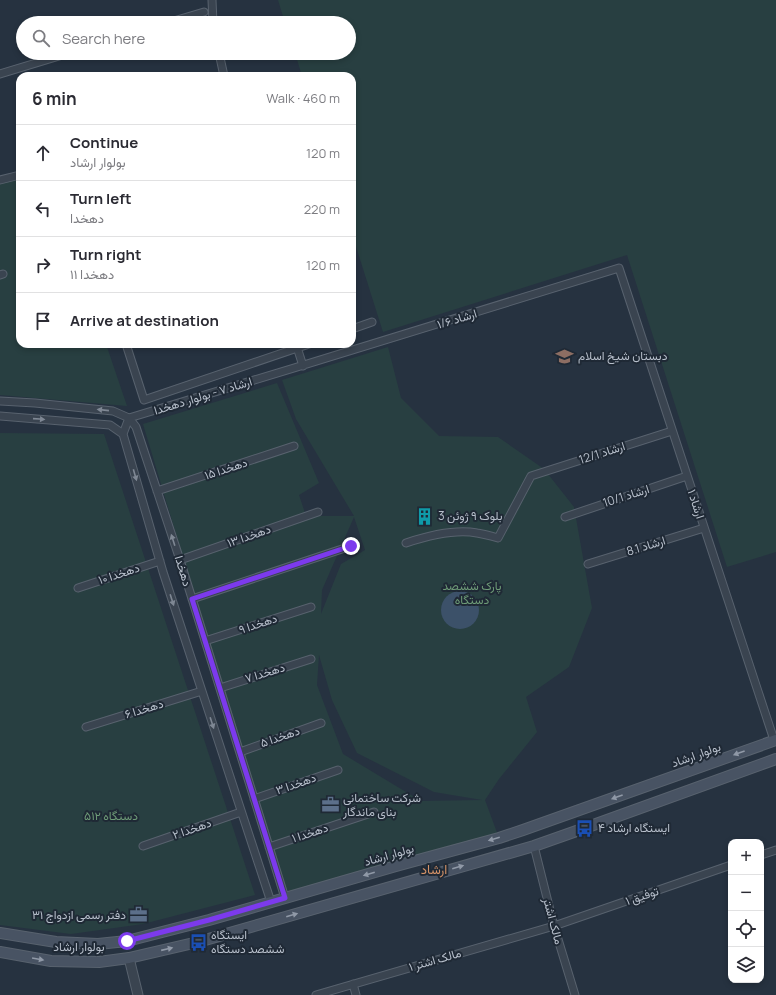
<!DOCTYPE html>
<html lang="en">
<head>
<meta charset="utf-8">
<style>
  :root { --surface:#fff; --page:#f2f2f3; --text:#2b2b33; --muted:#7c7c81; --line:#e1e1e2 }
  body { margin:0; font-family:Manrope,Vazirmatn,sans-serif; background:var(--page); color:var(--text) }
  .controls { position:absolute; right:12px; bottom:12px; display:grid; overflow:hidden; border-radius:8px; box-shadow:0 2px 6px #0003 }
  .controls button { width:36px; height:36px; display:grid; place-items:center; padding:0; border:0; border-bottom:1px solid var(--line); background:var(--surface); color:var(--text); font:20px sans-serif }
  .stop { position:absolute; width:12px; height:12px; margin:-9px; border:3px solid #7c3aed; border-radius:50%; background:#fff }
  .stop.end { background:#7c3aed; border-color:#fff; box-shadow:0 1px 4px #0008 }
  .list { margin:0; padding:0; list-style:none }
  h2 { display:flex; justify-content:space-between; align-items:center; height:52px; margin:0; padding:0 16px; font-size:17px }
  h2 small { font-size:13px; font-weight:400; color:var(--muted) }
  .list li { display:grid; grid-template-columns:26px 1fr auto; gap:12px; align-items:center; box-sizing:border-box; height:56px; padding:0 16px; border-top:1px solid var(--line) }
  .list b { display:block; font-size:15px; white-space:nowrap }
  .list p { margin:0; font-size:13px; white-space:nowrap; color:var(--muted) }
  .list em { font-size:13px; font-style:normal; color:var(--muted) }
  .icon { flex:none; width:22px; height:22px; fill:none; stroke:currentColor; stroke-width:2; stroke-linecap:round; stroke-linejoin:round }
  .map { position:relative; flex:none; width:776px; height:995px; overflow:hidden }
  .search { position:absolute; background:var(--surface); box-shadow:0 2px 6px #0003; left:16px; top:16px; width:340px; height:44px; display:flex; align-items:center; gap:10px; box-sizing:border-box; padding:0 14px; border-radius:22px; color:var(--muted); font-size:15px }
  .panel { position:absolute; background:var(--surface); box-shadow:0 2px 6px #0003; left:16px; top:72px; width:340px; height:276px; border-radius:12px }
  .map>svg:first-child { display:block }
  .green { fill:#283f41; fill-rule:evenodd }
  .water { fill:#3c5169 }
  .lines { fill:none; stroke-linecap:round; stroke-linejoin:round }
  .minor-casing { stroke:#58626e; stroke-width:9 }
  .tertiary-casing { stroke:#58626e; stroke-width:11 }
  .secondary-casing { stroke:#58626e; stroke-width:12 }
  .minor { stroke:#3a4450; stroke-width:7 }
  .tertiary { stroke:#3a4450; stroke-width:9 }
  .secondary { stroke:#485363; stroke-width:10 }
  .oneway { fill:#7f8894 }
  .oneway2 { fill:#9099a7 }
  .route { stroke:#7c3aed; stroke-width:5 }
  .labels { text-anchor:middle; stroke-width:4; stroke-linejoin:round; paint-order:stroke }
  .street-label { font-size:12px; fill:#b7bfcb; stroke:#1f2935 }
  .poi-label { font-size:12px; fill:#b7bfcb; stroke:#1f2935; text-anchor:start }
  .park-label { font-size:12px; fill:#6e9b77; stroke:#1f2935 }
  .neighbourhood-label { font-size:13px; fill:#d59368; stroke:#1f2935 }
</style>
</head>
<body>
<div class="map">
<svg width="776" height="995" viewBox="0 0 776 995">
  <rect width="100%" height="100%" fill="#263240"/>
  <path class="green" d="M278,0H776V552L727,567L627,255L383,332L352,234V76H302L295,53H349V23H285Z
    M20,177V344H106L127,406L0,395V183Z
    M388,347L401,398L439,436L498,437L544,469L574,507L592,608L569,667L526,697L537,732L499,779L485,800L499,838L285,898L143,424L277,383L319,483L299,495L306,516H354L296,419L282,380ZM354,517L365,550L341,564L321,614L322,590ZM319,655L332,700L357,753L434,792L482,800L421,801L343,754L317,685Z
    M0,433L104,434L255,895L143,924L71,934L0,925Z"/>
  <path class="water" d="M441 610a19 19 0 1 1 38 0a19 19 0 1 1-38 0Z"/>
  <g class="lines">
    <defs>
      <path id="minor" d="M212,0L213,23
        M167,23L204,12
        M219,53L224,76
        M0,74L69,53
        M0,180L20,175
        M0,275L3,274
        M352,329L372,322
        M126,344L144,400L309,344
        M296,344L303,366
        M0,401L35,403L113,411L129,418L136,427L180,560L285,898
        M0,416L110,425L123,434L163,572L271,902
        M123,434L129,418L294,368L619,268L774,740
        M157,491L294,446
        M565,517L687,476
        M406,543C427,536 455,529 477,533C484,534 491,536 498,538L531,476L672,431
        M180,560L318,512
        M588,564L704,528
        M78,588L160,561
        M192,599L351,546
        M205,641L311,607
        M220,688L311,659
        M86,727L202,691
        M240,752L321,723
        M254,799L338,770
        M143,846L241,812
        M534,846L554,926L575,995
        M269,847L374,812
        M761,855L776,850
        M353,984L356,995
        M316,995L554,926L731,865"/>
      <path id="tertiary" d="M129,958L138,995"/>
      <path id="secondary" d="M0,933L56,942L98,944L127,941L209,920L396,866L499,838L523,830L776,740
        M0,952L51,961L99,962L129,958L198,942L534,846L585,828L776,759"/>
    </defs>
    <use href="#minor" class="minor-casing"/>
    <use href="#tertiary" class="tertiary-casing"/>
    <use href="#secondary" class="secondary-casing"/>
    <use href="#minor" class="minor"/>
    <use href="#tertiary" class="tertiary"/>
    <use href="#secondary" class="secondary"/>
  </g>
  <defs><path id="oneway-solid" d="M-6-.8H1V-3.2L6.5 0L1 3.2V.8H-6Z"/></defs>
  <g class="oneway">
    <use href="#oneway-solid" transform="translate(103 410) rotate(-174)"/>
    <use href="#oneway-solid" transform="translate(39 419) rotate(4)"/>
    <use href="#oneway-solid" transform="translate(135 475) rotate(74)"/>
    <use href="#oneway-solid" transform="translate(173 540) rotate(-108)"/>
    <use href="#oneway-solid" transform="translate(172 600) rotate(72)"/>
    <use href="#oneway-solid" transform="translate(212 723) rotate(72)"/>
  </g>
  <g class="oneway2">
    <use href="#oneway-solid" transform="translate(739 753) rotate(160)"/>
    <use href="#oneway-solid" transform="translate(617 797) rotate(160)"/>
    <use href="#oneway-solid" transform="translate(494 839) rotate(164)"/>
    <use href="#oneway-solid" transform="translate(458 867) rotate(-16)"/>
    <use href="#oneway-solid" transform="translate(369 874) rotate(164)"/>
    <use href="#oneway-solid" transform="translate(292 915) rotate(-16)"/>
    <use href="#oneway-solid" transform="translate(167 949) rotate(-13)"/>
    <use href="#oneway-solid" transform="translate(38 959) rotate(10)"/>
  </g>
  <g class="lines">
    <path class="route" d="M127,941L209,920L285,898L192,599L351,546"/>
  </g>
  <defs>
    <symbol id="school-bare" viewBox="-9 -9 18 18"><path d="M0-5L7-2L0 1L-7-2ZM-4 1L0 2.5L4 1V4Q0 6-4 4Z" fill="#8d6e63" stroke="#1f2935" stroke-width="2.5" paint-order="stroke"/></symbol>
    <symbol id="building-bare" viewBox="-9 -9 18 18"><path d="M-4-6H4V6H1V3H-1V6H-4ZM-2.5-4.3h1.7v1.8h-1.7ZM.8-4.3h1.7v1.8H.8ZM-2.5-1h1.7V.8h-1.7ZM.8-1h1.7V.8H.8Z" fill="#0f9aa8" stroke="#1f2935" stroke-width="2.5" paint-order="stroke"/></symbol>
    <symbol id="office-bare" viewBox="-9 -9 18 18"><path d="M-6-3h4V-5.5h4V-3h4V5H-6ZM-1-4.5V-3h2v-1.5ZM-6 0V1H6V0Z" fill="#5c6f8a" stroke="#1f2935" stroke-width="2.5" paint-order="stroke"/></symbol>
    <symbol id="bus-bare" viewBox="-9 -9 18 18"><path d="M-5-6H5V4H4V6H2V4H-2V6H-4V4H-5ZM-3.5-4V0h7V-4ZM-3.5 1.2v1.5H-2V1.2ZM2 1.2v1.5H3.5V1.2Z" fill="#1a4fb4" stroke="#1f2935" stroke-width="2.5" paint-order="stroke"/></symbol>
  </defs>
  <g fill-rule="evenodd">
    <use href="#school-bare" x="552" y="344" width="25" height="25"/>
    <use href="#building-bare" x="412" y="504" width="25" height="25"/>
    <use href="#office-bare" x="318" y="792" width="25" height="25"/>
    <use href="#bus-bare" x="572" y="816" width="25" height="25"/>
    <use href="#office-bare" x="126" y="902" width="25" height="25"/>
    <use href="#bus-bare" x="186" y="930" width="25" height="25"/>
  </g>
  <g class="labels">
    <g class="street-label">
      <text transform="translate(457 319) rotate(-17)" y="4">ارشاد ۱/۶</text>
      <text transform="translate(203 396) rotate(-17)" y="4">ارشاد ۷ - بولوار دهخدا</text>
      <text transform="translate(602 453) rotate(-18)" y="4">ارشاد 12/1</text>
      <text transform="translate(226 469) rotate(-18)" y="4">دهخدا ۱۵</text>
      <text transform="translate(626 496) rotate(-18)" y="4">ارشاد 10/1</text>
      <text transform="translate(696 504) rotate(72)" y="4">ارشاد ۱</text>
      <text transform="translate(249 536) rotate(-19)" y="4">دهخدا ۱۳</text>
      <text transform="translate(646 546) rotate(-17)" y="4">ارشاد 8.1</text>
      <text transform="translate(183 571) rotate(73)" y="4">دهخدا</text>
      <text transform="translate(119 574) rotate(-18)" y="4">دهخدا ۱۰</text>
      <text transform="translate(258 624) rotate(-18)" y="4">دهخدا ۹</text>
      <text transform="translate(265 673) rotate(-17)" y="4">دهخدا ۷</text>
      <text transform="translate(144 709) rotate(-17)" y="4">دهخدا ۶</text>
      <text transform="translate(280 737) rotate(-19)" y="4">دهخدا ۵</text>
      <text transform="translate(696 755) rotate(-20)" y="4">بولوار ارشاد</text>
      <text transform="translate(296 784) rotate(-19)" y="4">دهخدا ۳</text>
      <text transform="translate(192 829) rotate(-19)" y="4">دهخدا ۲</text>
      <text transform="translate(310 833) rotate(-18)" y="4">دهخدا ۱</text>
      <text transform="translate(389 855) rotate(-16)" y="4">بولوار ارشاد</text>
      <text transform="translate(642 896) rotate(-19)" y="4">توفیق ۱</text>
      <text transform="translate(553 921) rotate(75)" y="4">مالک اشتر</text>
      <text x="79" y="951">بولوار ارشاد</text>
      <text transform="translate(435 960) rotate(-16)" y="4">مالک اشتر ۱</text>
    </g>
    <g class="poi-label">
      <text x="578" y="360">دبستان شیخ اسلام</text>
      <text x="438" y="520">بلوک ۹ ژوئن 3</text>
      <text x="343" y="802">شرکت ساختمانی<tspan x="343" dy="14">بنای ماندگار</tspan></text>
      <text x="598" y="832">ایستگاه ارشاد ۴</text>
      <text x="126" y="919" text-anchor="end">دفتر رسمی ازدواج ۳۱</text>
      <text x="211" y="939">ایستگاه<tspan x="211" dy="14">ششصد دستگاه</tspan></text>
    </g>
    <g class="park-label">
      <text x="472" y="590">پارک‌ ششصد<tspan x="472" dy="14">دستگاه</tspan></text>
      <text x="111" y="820">۵۱۲ دستگاه</text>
    </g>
    <g class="neighbourhood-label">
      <text x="434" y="874">ارشاد</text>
    </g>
  </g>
</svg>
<div class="controls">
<button>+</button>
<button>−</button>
<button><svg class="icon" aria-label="locate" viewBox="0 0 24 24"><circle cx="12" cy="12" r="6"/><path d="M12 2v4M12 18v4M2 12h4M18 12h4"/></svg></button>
<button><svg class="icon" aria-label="layers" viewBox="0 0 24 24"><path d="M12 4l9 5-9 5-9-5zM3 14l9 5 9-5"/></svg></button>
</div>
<div class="stop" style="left:127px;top:941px"></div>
<div class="stop end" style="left:351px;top:546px"></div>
<div class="search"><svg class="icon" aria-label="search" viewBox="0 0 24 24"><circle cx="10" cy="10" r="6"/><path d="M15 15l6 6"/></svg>Search here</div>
<section class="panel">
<h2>6 min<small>Walk · 460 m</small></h2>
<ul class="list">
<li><svg class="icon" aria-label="ahead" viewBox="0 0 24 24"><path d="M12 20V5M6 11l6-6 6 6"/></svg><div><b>Continue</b><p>بولوار ارشاد</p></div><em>120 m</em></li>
<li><svg class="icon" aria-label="left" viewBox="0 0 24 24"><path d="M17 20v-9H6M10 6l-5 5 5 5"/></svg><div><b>Turn left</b><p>دهخدا</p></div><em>220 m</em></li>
<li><svg class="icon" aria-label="right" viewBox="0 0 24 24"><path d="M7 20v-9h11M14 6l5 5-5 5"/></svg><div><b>Turn right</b><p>دهخدا ۱۱</p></div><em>120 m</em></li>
<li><svg class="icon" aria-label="arrive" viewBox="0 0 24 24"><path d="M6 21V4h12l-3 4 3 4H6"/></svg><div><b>Arrive at destination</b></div></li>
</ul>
</section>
</div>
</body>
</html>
